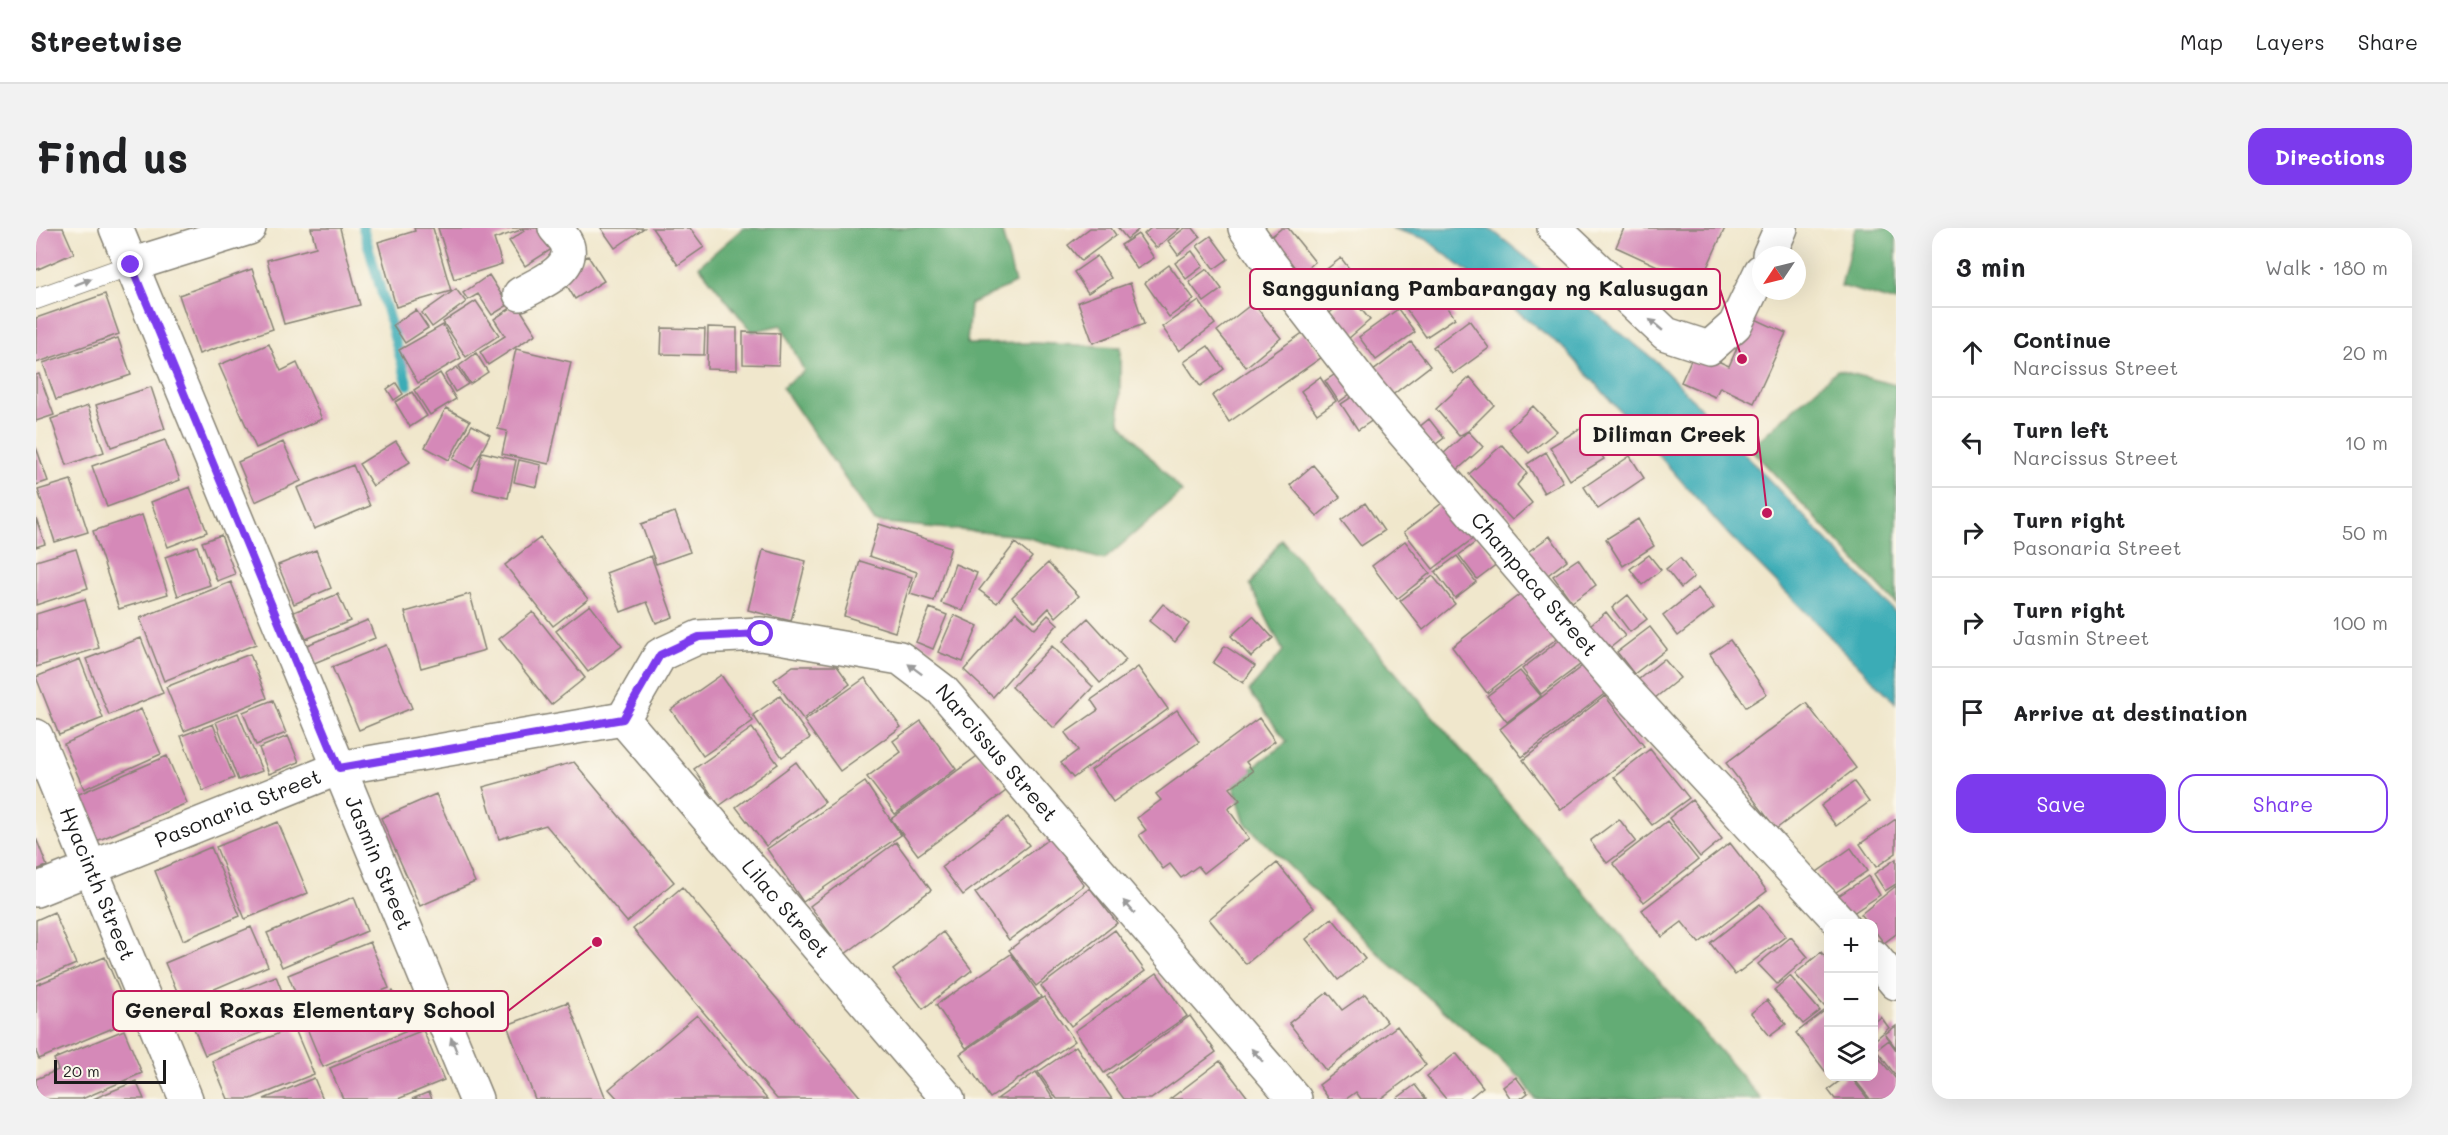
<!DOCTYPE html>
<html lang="en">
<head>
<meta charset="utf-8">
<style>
  :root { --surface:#fff; --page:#f2f2f2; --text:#202124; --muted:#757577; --line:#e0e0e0; --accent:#7c3aed }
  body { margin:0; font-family:Mali,sans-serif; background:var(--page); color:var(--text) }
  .controls { position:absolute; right:18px; bottom:18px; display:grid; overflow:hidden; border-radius:12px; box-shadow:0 6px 24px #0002 }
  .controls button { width:54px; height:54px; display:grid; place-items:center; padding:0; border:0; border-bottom:2px solid var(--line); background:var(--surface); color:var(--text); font:30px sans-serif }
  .compass { position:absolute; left:1716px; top:18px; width:54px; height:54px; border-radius:50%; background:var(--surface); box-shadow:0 6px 24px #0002; rotate:235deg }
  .scale { position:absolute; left:18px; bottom:15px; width:112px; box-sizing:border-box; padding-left:6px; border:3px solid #1c1c1c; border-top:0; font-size:16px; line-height:21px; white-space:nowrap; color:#1c1c1c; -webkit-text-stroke:4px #fbf7ec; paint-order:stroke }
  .stop { position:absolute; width:18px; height:18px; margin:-14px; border:4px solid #7c3aed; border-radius:50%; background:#fff }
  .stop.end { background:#7c3aed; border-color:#fff; box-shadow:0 2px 6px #0008 }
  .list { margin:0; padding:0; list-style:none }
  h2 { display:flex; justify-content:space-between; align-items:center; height:78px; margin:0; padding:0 24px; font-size:26px }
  h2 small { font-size:20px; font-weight:400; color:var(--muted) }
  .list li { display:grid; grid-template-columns:39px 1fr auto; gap:18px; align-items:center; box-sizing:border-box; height:90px; padding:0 24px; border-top:2px solid var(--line) }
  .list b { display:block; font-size:22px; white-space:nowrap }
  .list p { margin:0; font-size:20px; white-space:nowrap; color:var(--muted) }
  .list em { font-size:20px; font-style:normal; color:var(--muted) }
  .actions { display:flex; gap:12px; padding:18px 24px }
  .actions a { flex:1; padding:14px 0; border:2px solid var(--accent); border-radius:18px; text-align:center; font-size:21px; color:var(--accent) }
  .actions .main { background:var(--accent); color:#fff }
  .icon { flex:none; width:33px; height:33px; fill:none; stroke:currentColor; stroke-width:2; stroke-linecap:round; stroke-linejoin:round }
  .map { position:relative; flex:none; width:1860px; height:871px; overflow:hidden; border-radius:18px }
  header { display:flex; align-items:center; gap:36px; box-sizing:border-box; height:84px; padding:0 30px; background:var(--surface); border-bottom:2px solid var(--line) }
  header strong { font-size:28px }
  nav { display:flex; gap:33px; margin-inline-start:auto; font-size:21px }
  .intro { display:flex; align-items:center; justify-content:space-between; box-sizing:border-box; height:144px; padding:0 36px }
  h1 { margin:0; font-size:42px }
  .button { padding:15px 27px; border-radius:18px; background:var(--accent); color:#fff; font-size:21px; font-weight:700 }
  main { display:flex; gap:36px; padding:0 36px }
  aside { flex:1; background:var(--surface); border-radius:18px; box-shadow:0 6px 24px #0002 }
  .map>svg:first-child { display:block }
  .forest { fill:#63ac74; stroke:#406448; stroke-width:1.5 }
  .water { fill:#3bacb6; stroke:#2c6469; stroke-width:1.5 }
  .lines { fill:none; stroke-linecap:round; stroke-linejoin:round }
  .stream { stroke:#3bacb6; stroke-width:10 }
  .building { fill:#d589b8 }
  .service-casing { stroke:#868274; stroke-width:22 }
  .minor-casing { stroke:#868274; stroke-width:36 }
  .tertiary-casing { stroke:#868274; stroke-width:36 }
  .service { stroke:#fff; stroke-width:20 }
  .minor { stroke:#fff; stroke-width:33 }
  .tertiary { stroke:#fff; stroke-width:33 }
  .oneway { fill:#999 }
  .route { stroke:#7c3aed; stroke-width:8 }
  .labels { text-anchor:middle; stroke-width:5; stroke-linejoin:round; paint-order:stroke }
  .street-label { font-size:21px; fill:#1c1c1c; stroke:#fbf7ec }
  .leader { fill:none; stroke:#c2185b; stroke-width:2 }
  .callout-dot { fill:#c2185b; stroke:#fbf7ec; stroke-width:2 }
  .callout { fill:#fbf7ec; stroke:#c2185b; stroke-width:2 }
  .callout-label { font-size:22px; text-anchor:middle; font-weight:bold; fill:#1c1c1c }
</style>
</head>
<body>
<header>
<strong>Streetwise</strong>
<nav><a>Map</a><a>Layers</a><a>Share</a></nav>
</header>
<div class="intro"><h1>Find us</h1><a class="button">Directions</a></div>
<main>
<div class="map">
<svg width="1860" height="871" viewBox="0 0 1860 871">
  <rect width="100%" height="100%" fill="#fbf7ec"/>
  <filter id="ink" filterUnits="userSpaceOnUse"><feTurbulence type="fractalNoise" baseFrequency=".0167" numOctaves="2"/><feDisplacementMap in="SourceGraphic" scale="12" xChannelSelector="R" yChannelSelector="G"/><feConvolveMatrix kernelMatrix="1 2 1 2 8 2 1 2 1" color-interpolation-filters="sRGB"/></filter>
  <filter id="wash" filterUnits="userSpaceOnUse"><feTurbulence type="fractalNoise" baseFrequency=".008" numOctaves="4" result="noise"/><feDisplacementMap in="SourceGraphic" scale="24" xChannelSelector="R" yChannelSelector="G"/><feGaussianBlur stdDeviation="1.35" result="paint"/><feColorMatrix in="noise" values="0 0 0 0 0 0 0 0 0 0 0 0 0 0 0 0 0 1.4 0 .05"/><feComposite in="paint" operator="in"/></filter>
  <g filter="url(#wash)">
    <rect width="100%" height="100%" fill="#f0e7cc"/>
    <path class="forest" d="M707,0H965L979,55L934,76L931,116L997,115L1084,119V194L1146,264L1068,332L986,308L839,294L746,159L768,143L745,97L716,104L663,38Z
      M1819,0H1860V74L1805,58Z
      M1801,142L1860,157V376L1714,220Z
      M1245,311L1725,871H1499L1487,852L1345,728L1209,595L1196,554L1251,514L1213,463L1247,423L1214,357Z"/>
    <path class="water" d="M1355,0H1453L1621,134L1860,385V475L1692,306L1531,123L1390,11Z"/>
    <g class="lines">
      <path class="stream" d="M327,0L372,157"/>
    </g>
    <g id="blocks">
      <path class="building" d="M0,0H27L38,25L0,42Z
        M275,0H304L324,77L248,96L231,32L280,19Z
        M378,0H397L415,63L360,79L342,14L379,3Z
        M402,0H484L485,2L458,11L466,36L418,51Z
        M486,0H507L519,19L489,38L473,13L488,3Z
        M565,0H608L579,20Z
        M616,0H654L668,19L642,37Z
        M1054,0H1075L1080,7L1045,33L1032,17Z
        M1082,0H1101L1102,2L1091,11Z
        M1115,0H1144L1120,20L1108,6Z
        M1149,0H1157L1164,9L1142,27L1132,13Z
        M1246,0H1252L1279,34L1258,52L1227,15Z
        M1588,0H1689L1663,57L1580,19Z
        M1102,6L1118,30L1101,41L1085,17Z
        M1175,8L1192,31L1178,41L1161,18Z
        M1156,23L1167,38L1150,51L1139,35Z
        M552,28L568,53L539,71L528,53L533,40Z
        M1061,28L1075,50L1052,65L1038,44Z
        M1305,30L1322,52L1304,66L1287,44Z
        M1133,37L1158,71L1133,89L1109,55Z
        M216,41L237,101L163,126L143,67Z
        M1171,41L1186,61L1168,74L1153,54Z
        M453,47L472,77L456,87L442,66L432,72L427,65Z
        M1284,48L1300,70L1281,84L1265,62Z
        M1094,55L1108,96L1057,115L1042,74Z
        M420,61L430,74L396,99L386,85Z
        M1400,62L1419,90L1390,109L1371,82Z
        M69,66L83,106L0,135V90Z
        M1314,68L1334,92L1305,117L1284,93Z
        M440,73L463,107L430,129L407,94Z
        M1163,73L1179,96L1143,123L1126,99Z
        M1217,75L1245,110L1210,139L1181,103Z
        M481,76L500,106L452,137L444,124L469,108L458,91Z
        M1362,81L1379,104L1340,132L1323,109Z
        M380,82L392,100L369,115L357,97Z
        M1715,89L1750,105L1718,175L1684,159L1679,169L1645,154L1659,123L1693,138Z
        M1433,92L1453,120L1417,146L1397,119Z
        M407,97L425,130L382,155L363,122Z
        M672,99L701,100V142L671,141Z
        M626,100L669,101L668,127L625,126Z
        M707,104L744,105L743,137L707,136Z
        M1268,104L1286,129L1193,194L1176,168Z
        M82,110L95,147L20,172L7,135Z
        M1375,114L1394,138L1355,168L1336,144Z
        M233,116L245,143L261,135L286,191L220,220L183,137Z
        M1172,118L1188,141L1164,158L1148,134Z
        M480,121L535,134L513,236L466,226L471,203L462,201Z
        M440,125L452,144L434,156L423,138Z
        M421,139L432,156L419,164L409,147Z
        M1304,143L1318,163L1303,174L1289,153Z
        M404,145L420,171L394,187L378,162Z
        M3,146L18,187L0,193V147Z
        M1284,149L1300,173L1281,186L1265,163Z
        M1434,149L1458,177L1432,203L1423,208L1400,181Z
        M360,155L367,166L358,172L351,161Z
        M115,159L129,201L75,219L60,177Z
        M1325,163L1343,188L1322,202L1305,176Z
        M376,164L391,188L374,199L359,174Z
        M52,178L68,224L31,237L15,191Z
        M1497,178L1521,203L1493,225L1472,201Z
        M410,180L434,193L413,232L389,219Z
        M1393,191L1408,210L1396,219L1382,200Z
        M436,197L454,207L436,241L417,231Z
        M1548,198L1568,231L1534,252L1514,219Z
        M1432,203L1447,219L1419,244L1405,228Z
        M129,212L144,252L71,279L56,238Z
        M360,213L374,234L337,258L323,236Z
        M247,214L265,253L219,274L202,234Z
        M1466,217L1491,245L1481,257L1496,275L1476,292L1433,246Z
        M0,219L12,253L0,257Z
        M446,224L480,232L472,270L437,262Z
        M1510,224L1527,254L1508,265L1491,236Z
        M1594,228L1608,250L1562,281L1548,259Z
        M483,232L505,237L501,259L478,254Z
        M317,237L334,278L278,301L261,260Z
        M1277,237L1304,269L1281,288L1254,257Z
        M35,252L52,304L19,314L2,262Z
        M154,259L171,304L132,319L115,274Z
        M1414,269L1443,306L1397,341L1368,304Z
        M1329,275L1348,303L1325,318L1305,292Z
        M639,284L654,324L620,336L605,296Z
        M106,287L132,366L83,381L57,303Z
        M0,290L9,316L0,319Z
        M1602,291L1618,318L1587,338L1570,311Z
        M843,296L915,319L898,373L874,366L881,344L833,328Z
        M185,307L199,346L181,353L166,314Z
        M1514,308L1531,332L1508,350L1489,326Z
        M504,310L552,371L517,398L469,337Z
        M1444,311L1462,335L1441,351L1423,327Z
        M1369,313L1394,345L1361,371L1336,338Z
        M979,315L996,329L961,375L943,362Z
        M161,318L174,357L142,368L129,329Z
        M40,321L52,360L0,377V333Z
        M280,322L295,360L258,376L242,337Z
        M727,322L770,333L755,393L712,382Z
        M1613,327L1625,342L1606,357L1594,341Z
        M615,328L637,389L620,395L611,374L585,384L570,345Z
        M1421,328L1440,354L1419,370L1399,344Z
        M1644,330L1658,349L1645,360L1630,341Z
        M1542,331L1560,357L1536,374L1517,348Z
        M824,333L876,349L859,404L808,388Z
        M1012,335L1043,368L1020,389L1013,380L999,394L976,369Z
        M919,336L941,345L927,383L905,375Z
        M1397,348L1419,376L1387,402L1364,373Z
        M195,354L220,416L128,453L104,390Z
        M1662,360L1678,380L1642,408L1627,388Z
        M1488,363L1524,408L1451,465L1416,419Z
        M302,366L314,393L270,411L258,384Z
        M434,366L449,422L385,440L369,384Z
        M1592,367L1611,391L1594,404L1576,380Z
        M49,371L63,420L0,439V386Z
        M1127,376L1153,396L1139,414L1113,393Z
        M554,377L586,418L552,444L520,403Z
        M894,380L911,387L897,421L880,414Z
        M497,384L549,450L515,477L463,411Z
        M980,384L999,401L1012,387L1022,396L957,469L928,442Z
        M1570,384L1589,408L1569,424L1550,400Z
        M918,387L942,398L927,434L902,424Z
        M1217,388L1237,410L1215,429L1195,408Z
        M1052,390L1090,432L1064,455L1027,413Z
        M332,392L339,410L271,438L264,420Z
        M1614,399L1631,421L1598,446L1581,424Z
        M1530,407L1549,433L1505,466L1486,441Z
        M105,410L127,465L73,487L50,431Z
        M1694,412L1731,466L1710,479L1674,426Z
        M350,417L376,480L323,502L296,439Z
        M1016,418L1057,459L1018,500L976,459Z
        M1189,418L1219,438L1207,455L1177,435Z
        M214,426L231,470L148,503L130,459Z
        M44,431L67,490L23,507L0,449Z
        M1628,431L1644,450L1614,474L1598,455Z
        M1554,432L1576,460L1486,529L1464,501Z
        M757,438H801L814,456L767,491L738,452Z
        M1102,439L1132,481L1037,550L1025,535L1042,522L1029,505L1062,482L1055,472Z
        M1484,443L1505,468L1471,494L1451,468Z
        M685,447L717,493L667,528L635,482Z
        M829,450L865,499L804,543L768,493Z
        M744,468L774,510L746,529L717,487Z
        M1569,468L1608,518L1525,582L1487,532Z
        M237,472L250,505L220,517L207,484Z
        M1770,475L1820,540L1740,601L1690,535Z
        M105,481L125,526L48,561L28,516Z
        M1141,482L1163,514L1077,574L1055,542Z
        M202,485L226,543L202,552L180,494Z
        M1223,490L1239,513L1210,534L1217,543L1194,560L1204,572L1192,581L1213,610L1168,645L1162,638L1145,650L1134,636L1127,641L1103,607L1110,602L1101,590L1125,572L1120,566Z
        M885,493L920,541L859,586L831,549L865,524L857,513Z
        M177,496L198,550L167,563L145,508Z
        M716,500L742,536L683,578L658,541Z
        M252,508L263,534L233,546L223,520Z
        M1614,521L1653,570L1616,597L1578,549Z
        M944,526L970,563L882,627L855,591Z
        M131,528L151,575L56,615L36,569Z
        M538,534L638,654L591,694L510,597L463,611L447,559Z
        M760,534L789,574L730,618L700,579Z
        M829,554L865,607L767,674L731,621Z
        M1818,554L1833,574L1800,598L1785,578Z
        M400,566L439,654L384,678L345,590Z
        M1656,572L1686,611L1664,629L1633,590Z
        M972,589L993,617L927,667L906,639Z
        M1583,591L1600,613L1571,635L1554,613Z
        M1860,591V625L1840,639L1824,616Z
        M1631,593L1662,632L1608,674L1577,635Z
        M242,594L272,665L209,691L180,619Z
        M0,610L11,638L0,642Z
        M1014,610L1048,657L973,712L939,665Z
        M860,614L895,662L809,726L774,678Z
        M1694,615L1731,663L1663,715L1646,694L1626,709L1606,682Z
        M175,619L204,688L147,712L119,643Z
        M1815,620L1831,643L1797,666L1781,644Z
        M1860,631V656L1849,663L1838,646Z
        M1241,635L1278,680L1210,736L1173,691Z
        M1832,648L1844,667L1808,691L1795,673Z
        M1860,658V706L1848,715L1838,702V696H1833L1825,686Z
        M646,659L826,871H741L597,701Z
        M1054,660L1081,695L1000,758L973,722Z
        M318,669L331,703L246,739L231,705Z
        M1724,676L1750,708L1699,747L1674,715Z
        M18,684L40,736L0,753V692Z
        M1296,690L1329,731L1302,752L1270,711Z
        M215,699L232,738L146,775L129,735Z
        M1079,702L1109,743L1035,798L1005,758Z
        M907,704L936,742L887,781L857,742Z
        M1755,709L1772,729L1741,756L1722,736Z
        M334,714L353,760L271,793L252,747Z
        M1785,724L1792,732V774L1788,778L1759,746Z
        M975,726L1005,769L930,820L900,777Z
        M69,729L96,792L3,831L0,824V757Z
        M1121,745L1151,788L1068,845L1039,803Z
        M240,748L257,792L169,827L151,784Z
        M1754,748L1784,783L1767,796L1738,762Z
        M357,763L373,802L287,839L270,798Z
        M1292,764L1306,782L1329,766L1351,794L1290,843L1253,795Z
        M1008,769L1039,813L954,870L924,826Z
        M1731,772L1750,796L1734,808L1715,785Z
        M532,774L570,871H499L471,797Z
        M1792,780V840L1789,843L1760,805Z
        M661,787L731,871H582L573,861Z
        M1154,788L1180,824L1115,871H1088L1071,848Z
        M1845,789L1853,800L1840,811L1838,808V795Z
        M1361,798L1390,837L1344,871H1325L1320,864L1310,871H1293L1283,857Z
        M1860,798V820L1849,806Z
        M258,799L278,846L215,871H192L176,833Z
        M88,802L106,845L46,871H4L0,862V851L22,842L18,831Z
        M387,802L408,852L362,871H307L294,840Z
        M1853,812L1860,822V848L1840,822Z
        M1040,818L1076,871H1021L1002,844Z
        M1420,825L1447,859L1432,871H1410L1391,848Z
        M1839,825L1860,851V867L1854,871H1834L1816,848H1838V826Z
        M1184,833L1213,871H1134Z
        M1000,844L1018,871H961Z
        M1810,848H1814L1832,871H1799L1792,862Z
        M1480,849L1492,865L1484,871H1475L1467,859Z
        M278,850L287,871H228Z
        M100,853L108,871H57Z
        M1379,857L1390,871H1360Z
        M393,864L396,871H376Z"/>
    </g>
  </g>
  <g filter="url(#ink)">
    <use href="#blocks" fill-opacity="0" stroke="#868274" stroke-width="1.5"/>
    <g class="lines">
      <defs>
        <path id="service" d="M0,71L95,37"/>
        <g id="minor">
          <path id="s1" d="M80,0L440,871"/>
          <path id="s2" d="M1209,0L1232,33L1333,164L1579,451L1806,696"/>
          <path d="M95,37L213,0"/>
          <path d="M484,66C501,56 536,44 532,20C531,13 523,5 519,0"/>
          <path id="s3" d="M587,491L624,427L663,409L725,406L864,430L906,462L1259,871"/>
          <path id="s4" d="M587,491L912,871"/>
          <path id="s5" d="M0,508L150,871"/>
          <path id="s6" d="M0,662L303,540L587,491"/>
          <path d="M1838,729L1860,755"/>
        </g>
        <path id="tertiary" d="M1518,0L1630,106L1673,120L1699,97L1725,43
          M1733,27L1745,0"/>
      </defs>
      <use href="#service" class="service-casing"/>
      <use href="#minor" class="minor-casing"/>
      <use href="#tertiary" class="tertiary-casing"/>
      <use href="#service" class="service"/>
      <use href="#minor" class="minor"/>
      <use href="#tertiary" class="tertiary"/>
    </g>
    <defs><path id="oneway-solid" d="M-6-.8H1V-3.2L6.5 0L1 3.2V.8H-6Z" transform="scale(1.5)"/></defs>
    <g class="oneway">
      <use href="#oneway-solid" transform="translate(47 54) rotate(-20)"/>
      <use href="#oneway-solid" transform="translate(1620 97) rotate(-140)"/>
      <use href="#oneway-solid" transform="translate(879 441) rotate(-143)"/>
      <use href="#oneway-solid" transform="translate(1093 679) rotate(-131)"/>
      <use href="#oneway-solid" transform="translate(418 817) rotate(-112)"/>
      <use href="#oneway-solid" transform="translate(1221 827) rotate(-131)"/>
    </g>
  </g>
  <g class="lines" filter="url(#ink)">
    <path class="route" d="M95,37L303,540L587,491L624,427L663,409L725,406"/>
  </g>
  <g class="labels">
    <g class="street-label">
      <text dy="7" stroke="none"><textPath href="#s2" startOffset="459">Champaca Street</textPath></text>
      <text dy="7" stroke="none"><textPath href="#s3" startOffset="456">Narcissus Street</textPath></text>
      <text dy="7" stroke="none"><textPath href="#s6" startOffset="218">Pasonaria Street</textPath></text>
      <text dy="7" stroke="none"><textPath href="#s1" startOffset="687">Jasmin Street</textPath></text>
      <text dy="7" stroke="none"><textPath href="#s5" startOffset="160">Hyacinth Street</textPath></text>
      <text dy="7" stroke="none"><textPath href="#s4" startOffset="250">Lilac Street</textPath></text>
    </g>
  </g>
  <path class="leader" d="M1706 131L1684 61M1731 285L1722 207M561 714L472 783"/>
  <g class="callout-dot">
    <circle cx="1706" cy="131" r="6"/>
    <circle cx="1731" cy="285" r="6"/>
    <circle cx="561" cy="714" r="6"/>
  </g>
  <g class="callout">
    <rect x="1214" y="41" width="470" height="40" rx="6"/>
    <rect x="1544" y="187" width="178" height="40" rx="6"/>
    <rect x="77" y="763" width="395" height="40" rx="6"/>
  </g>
  <g class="callout-label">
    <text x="1449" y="68">Sangguniang Pambarangay ng Kalusugan</text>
    <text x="1633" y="214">Diliman Creek</text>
    <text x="274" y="790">General Roxas Elementary School</text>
  </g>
</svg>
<div class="controls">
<button>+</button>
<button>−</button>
<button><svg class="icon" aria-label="layers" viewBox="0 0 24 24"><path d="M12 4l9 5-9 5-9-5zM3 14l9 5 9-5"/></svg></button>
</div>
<svg class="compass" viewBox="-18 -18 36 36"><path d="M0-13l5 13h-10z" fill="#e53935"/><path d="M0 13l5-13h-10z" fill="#757577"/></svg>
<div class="scale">20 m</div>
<div class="stop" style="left:725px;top:406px"></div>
<div class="stop end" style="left:95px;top:37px"></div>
</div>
<aside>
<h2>3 min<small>Walk · 180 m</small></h2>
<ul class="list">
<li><svg class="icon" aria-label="ahead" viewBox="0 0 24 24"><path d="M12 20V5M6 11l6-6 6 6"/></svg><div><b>Continue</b><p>Narcissus Street</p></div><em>20 m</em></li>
<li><svg class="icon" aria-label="left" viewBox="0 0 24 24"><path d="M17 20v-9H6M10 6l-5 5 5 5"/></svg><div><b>Turn left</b><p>Narcissus Street</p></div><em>10 m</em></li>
<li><svg class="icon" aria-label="right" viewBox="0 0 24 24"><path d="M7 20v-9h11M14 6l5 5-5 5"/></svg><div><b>Turn right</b><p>Pasonaria Street</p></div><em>50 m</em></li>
<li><svg class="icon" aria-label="right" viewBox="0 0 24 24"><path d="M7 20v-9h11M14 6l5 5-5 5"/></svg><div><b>Turn right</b><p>Jasmin Street</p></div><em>100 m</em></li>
<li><svg class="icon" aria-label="arrive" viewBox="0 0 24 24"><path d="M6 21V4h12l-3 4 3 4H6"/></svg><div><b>Arrive at destination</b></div></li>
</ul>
<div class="actions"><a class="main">Save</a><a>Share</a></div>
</aside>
</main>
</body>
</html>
